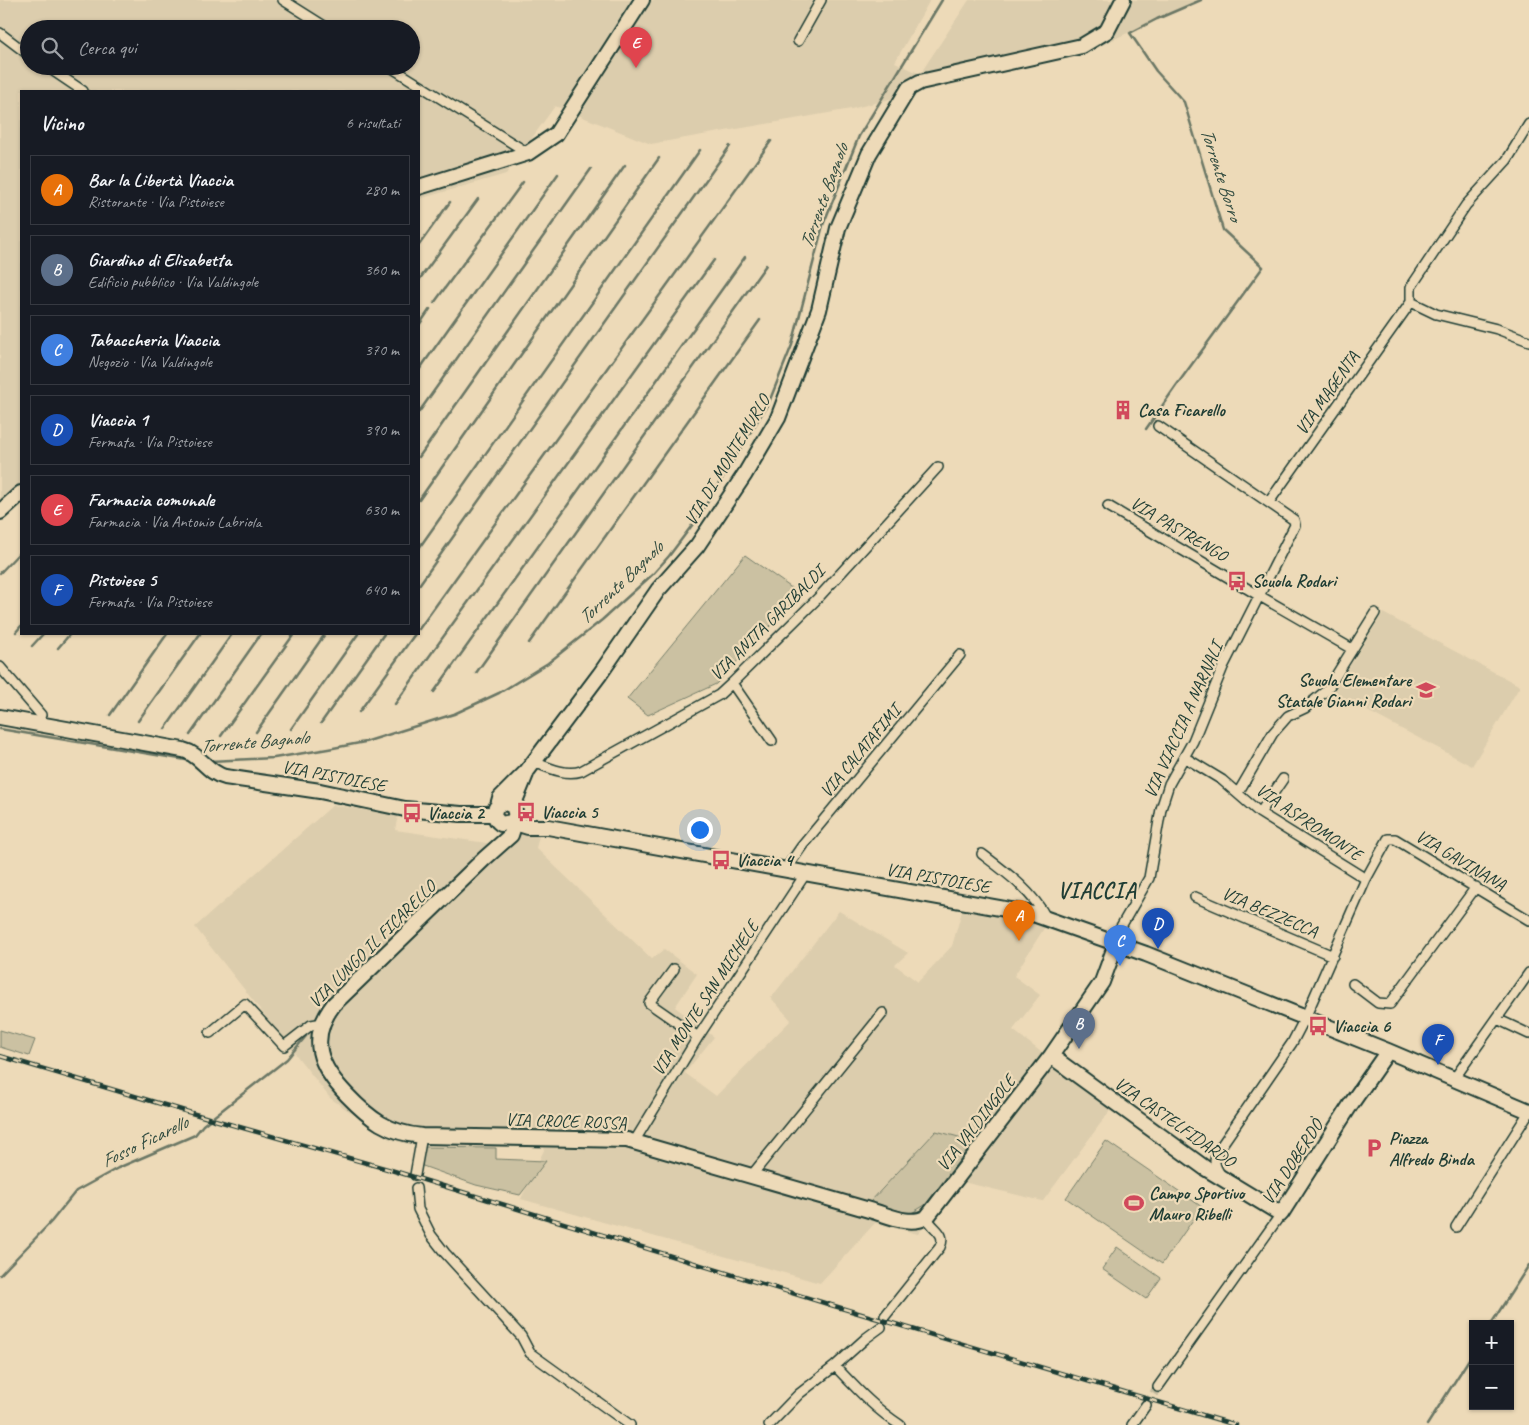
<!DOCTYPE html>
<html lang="it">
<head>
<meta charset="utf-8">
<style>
  :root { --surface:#171b24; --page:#20242c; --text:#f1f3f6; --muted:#9ea1a6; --line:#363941; --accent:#1a73e8 }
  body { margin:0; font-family:Caveat,sans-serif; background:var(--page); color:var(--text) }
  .controls { position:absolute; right:15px; bottom:15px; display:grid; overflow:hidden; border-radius:0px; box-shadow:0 1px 4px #0004 }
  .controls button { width:45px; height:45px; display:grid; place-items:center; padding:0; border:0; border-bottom:1px solid var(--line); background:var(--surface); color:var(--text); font:25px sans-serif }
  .you { position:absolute; left:699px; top:829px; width:18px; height:18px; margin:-12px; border:4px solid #fff; border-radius:50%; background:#1a73e8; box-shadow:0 0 0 8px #1a73e833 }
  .badge { display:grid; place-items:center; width:32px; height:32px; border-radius:50%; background:var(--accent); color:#fff; font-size:16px; font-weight:700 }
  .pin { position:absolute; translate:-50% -41px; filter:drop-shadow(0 1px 2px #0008) }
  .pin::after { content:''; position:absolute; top:26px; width:18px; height:15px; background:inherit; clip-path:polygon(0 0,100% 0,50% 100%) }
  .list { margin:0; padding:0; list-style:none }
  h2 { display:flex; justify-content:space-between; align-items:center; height:65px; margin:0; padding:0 20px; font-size:21px }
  h2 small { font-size:16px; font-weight:400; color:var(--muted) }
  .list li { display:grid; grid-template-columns:32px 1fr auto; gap:15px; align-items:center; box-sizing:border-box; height:70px; margin:0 10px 10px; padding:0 10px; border:1px solid var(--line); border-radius:0px }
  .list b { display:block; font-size:19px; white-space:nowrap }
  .list p { margin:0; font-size:16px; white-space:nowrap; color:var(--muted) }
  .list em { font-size:16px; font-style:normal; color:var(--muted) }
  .icon { flex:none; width:28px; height:28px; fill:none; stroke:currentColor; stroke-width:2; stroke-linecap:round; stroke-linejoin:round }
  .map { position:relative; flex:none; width:1529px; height:1425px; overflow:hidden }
  .search { position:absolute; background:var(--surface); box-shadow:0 1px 4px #0004; left:20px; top:20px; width:400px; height:55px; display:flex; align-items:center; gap:12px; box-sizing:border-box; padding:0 18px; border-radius:28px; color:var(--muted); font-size:19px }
  .panel { position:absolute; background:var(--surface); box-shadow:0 1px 4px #0004; left:20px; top:90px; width:400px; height:545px; border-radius:0px }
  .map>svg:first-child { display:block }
  .built { fill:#dccdad; fill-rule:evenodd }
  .green { fill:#cbc1a2; stroke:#757f6b }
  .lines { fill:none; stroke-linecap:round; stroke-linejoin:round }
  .stream { stroke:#6b7765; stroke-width:2.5 }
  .street-tunnel { stroke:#c4bb9e; stroke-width:9; stroke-dasharray:9 4.5; stroke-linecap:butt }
  .street-casing { stroke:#1f3d34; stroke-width:12 }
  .secondary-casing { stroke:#1f3d34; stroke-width:18 }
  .street { stroke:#eddab8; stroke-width:9 }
  .secondary { stroke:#eddab8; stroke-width:14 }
  .rail-casing { stroke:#1f3d34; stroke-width:4.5 }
  .rail { stroke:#eddab8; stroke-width:2.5; stroke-dasharray:8; stroke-linecap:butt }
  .labels { text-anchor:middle; stroke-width:4.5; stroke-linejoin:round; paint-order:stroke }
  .street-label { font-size:18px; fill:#1f3d34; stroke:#eddab8 }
  .poi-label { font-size:18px; font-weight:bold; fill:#1f3d34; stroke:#eddab8; text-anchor:start }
  .water-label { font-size:19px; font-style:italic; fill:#324c40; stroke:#eddab8 }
  .district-label { font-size:22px; font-weight:bold; letter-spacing:1px; fill:#1f3d34; stroke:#eddab8 }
</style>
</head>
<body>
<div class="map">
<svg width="1529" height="1425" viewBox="0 0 1529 1425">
  <rect width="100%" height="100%" fill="#eddab8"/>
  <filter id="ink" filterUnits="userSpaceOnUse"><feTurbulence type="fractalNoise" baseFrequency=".02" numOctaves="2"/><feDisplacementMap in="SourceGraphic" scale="10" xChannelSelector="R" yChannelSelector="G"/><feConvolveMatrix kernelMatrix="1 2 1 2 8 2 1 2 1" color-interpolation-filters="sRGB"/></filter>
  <g filter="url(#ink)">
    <path class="built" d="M0,0H930L895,62L920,74L969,0H1197L1102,45L851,109L651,144L555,106L506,174L419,199V91H21V499L8,511L0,502ZM29,29H411V66H29Z
      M1383,613L1520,686L1472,766L1333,693Z
      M333,805L398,815L395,830L508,846L519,830L540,832L536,848L652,959L664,949L697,974L675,1007L714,1037L685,1073L716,1096L791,1020L771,998L839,911L908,953L895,965L918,982L952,946L962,911L1046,925L1014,976L1040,995L1013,1030L1112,1108L1043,1201L963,1182L918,1234L875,1223L820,1283L521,1199L545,1148L407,1144L389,1139L330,1098L195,927Z"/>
    <path class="green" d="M745,555L800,594L716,684L648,715L627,699Z
      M0,1030L35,1040L29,1056L0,1047Z
      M936,1131L974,1141L925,1205L910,1214L870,1202Z
      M1106,1141L1202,1207L1162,1264L1066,1198Z
      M423,1147L496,1148V1159L546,1161L520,1195L476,1185L420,1165Z
      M1117,1247L1161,1278L1146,1299L1102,1269Z"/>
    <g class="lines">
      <path class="stream" d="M419,245L450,202
        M419,280L478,199
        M434,303L523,182
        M419,325L430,309
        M419,370L558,174
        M419,412L591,169
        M1146,429L1176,386L1263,267L1223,230L1184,102L1156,71L1130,33L1157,19L1201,0
        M419,457L625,165
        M419,500L659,158
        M419,548L700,150
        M0,573L21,551
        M419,585L730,146
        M419,629L771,141
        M16,632L21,626
        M529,643L760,320
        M32,646L43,634
        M58,648L70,634
        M476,673L766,265
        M434,692L745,257
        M395,704L714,260
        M359,712L415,634
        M110,715L167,634
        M138,721L200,634
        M321,723L384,634
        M0,729L192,761
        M165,729L232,634
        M291,729L358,634
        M256,732L325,634
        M190,735L261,634
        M221,736L294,634
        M210,761L274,758L328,749L365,742L454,714L499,693L548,663L602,620L653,574L669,556L699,516L769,402L792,345L823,225L859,136L942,0
        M0,1275L51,1222L76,1191L118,1168L195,1135L203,1125L287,1059L306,1036
        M1491,1324L1529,1265
        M1427,1425L1473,1353"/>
      <path class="street-tunnel" d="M1146,1405L1158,1387"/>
      <defs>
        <path id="street" d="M283,0L329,29
          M0,33L29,55
          M798,41L821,0
          M46,66L83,91
          M389,66L528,153
          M1411,302V287L1466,205L1507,160L1529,124
          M1411,302L1436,314L1497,329L1529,341
          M1269,502L1411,302
          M1108,506L1258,595L1352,649
          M0,667L41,715
          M732,683L772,741
          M1184,757L1222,780L1260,813L1366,879
          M534,762C549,768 566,776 581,771L719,695L732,683L818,598L938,467
          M1238,793L1273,733L1288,716L1305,708L1327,690L1375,613
          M1260,813L1283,779
          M982,854C1007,873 1032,891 1047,919
          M786,869L802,846L960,655
          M1195,897L1333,956
          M1112,942L1149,878L1161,809L1169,784L1193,741L1223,667L1295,525L1294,520L1158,426
          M674,969L649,1003L698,1037
          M1353,984L1378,1003L1390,1004L1476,887
          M1497,1019L1529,1034
          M210,1033L245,1004L284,1046L311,1025L323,1023
          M1454,1079L1529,973
          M634,1142L698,1037L806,873
          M1220,1174C1213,1164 1214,1159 1219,1149L1292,1043L1305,1018L1366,879L1388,839H1395L1529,920
          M415,1175L422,1136
          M751,1176L883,1013
          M416,1188L418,1209L431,1235L445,1253L521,1336L530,1353L630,1425
          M1456,1227L1529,1112
          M885,1316L940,1247C947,1232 932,1230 927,1217
          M835,1366C856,1388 875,1409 900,1425
          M1158,1387L1281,1214
          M769,1425L799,1394L835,1366L866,1338L881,1327
          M1132,1425L1146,1405"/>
        <path id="secondary" d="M419,187L528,153L556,134L642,0
          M0,512L21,493
          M0,717L183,750C200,754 207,773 225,777L320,791L405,809L461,814H494
          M498,805L500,798L527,771L600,674L658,590L697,546L745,474L778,418L819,310L838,228L869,154L909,88L920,82L1082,46L1107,31L1123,0
          M513,806L526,774
          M512,822L513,829L511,835L484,859L334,1004C307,1039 320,1067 347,1095C370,1119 388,1133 422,1136L627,1140L876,1212C892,1217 911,1226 927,1217L1051,1056L1102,982L1116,944
          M512,822L516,815L513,806L505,803L498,805C492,812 494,819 501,824L512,822L528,827H548L1033,914L1146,954L1388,1051L1529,1111
          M1051,1056L1205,1168L1281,1214L1351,1104L1388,1051"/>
      </defs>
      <use href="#street" class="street-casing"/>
      <use href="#secondary" class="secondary-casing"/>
      <use href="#street" class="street"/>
      <use href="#secondary" class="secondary"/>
      <defs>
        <path id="rail" d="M0,1056L215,1120L391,1170L831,1305L1236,1425"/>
      </defs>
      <use href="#rail" class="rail-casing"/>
      <use href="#rail" class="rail"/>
    </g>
  </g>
  <defs>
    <symbol id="building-bare" viewBox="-9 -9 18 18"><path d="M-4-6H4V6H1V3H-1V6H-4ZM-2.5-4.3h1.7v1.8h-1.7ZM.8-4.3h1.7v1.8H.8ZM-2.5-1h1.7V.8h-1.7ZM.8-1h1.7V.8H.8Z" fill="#d1495b" stroke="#eddab8" stroke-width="2.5" paint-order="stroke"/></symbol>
    <symbol id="bus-bare" viewBox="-9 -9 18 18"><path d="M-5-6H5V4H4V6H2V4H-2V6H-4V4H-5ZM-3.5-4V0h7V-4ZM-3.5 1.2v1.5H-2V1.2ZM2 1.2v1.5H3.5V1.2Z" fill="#d1495b" stroke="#eddab8" stroke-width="2.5" paint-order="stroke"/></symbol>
    <symbol id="school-bare" viewBox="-9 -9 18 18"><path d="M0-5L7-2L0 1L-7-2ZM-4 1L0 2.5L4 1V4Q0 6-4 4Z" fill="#d1495b" stroke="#eddab8" stroke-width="2.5" paint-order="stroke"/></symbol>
    <symbol id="parking-bare" viewBox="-9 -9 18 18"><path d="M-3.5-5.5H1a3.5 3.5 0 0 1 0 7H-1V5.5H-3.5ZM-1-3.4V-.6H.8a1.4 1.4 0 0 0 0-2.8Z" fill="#d1495b" stroke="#eddab8" stroke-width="2.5" paint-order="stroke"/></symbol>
    <symbol id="stadium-bare" viewBox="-9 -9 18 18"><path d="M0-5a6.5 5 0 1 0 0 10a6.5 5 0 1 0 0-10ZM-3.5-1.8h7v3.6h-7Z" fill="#d1495b" stroke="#eddab8" stroke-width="2.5" paint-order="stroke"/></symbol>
  </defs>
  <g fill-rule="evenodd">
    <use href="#building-bare" x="1109" y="396" width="28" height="28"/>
    <use href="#bus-bare" x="1223" y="567" width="28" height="28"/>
    <use href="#school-bare" x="1412" y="676" width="28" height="28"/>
    <use href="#bus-bare" x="512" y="798" width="28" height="28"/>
    <use href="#bus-bare" x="398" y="799" width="28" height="28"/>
    <use href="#bus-bare" x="707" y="846" width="28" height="28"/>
    <use href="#bus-bare" x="1304" y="1012" width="28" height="28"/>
    <use href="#parking-bare" x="1360" y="1134" width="28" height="28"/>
    <use href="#stadium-bare" x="1120" y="1189" width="28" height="28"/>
  </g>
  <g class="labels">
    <g class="street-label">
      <text transform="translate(1327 393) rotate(-55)" y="6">VIA MAGENTA</text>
      <text transform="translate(727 460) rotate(-59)" y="6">VIA DI MONTEMURLO</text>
      <text transform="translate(1179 529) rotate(31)" y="6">VIA PASTRENGO</text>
      <text transform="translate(767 623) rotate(-45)" y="6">VIA ANITA GARIBALDI</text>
      <text transform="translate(1183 720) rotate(-66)" y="6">VIA VIACCIA A NARNALI</text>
      <text transform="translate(860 751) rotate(-50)" y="6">VIA CALATAFIMI</text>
      <text transform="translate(334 776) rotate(11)" y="6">VIA PISTOIESE</text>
      <text transform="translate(1309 822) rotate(34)" y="6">VIA ASPROMONTE</text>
      <text transform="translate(1461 860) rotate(31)" y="6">VIA GAVINANA</text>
      <text transform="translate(938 878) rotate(10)" y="6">VIA PISTOIESE</text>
      <text transform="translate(1270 912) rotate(23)" y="6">VIA BEZZECCA</text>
      <text transform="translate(372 944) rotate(-45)" y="6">VIA LUNGO IL FICARELLO</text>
      <text transform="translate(705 998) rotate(-57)" y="6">VIA MONTE SAN MICHELE</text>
      <text transform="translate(566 1121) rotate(2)" y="6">VIA CROCE ROSSA</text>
      <text transform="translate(1175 1122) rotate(35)" y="6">VIA CASTELFIDARDO</text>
      <text transform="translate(976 1123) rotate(-52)" y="6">VIA VALDINGOLE</text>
      <text transform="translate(1292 1162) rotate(-57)" y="6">VIA DOBERDÒ</text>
    </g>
    <g class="poi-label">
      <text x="1138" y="416">Casa Ficarello</text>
      <text x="1252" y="587">Scuola Rodari</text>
      <text x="1411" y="686" text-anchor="end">Scuola Elementare<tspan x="1411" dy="21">Statale Gianni Rodari</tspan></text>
      <text x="541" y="818">Viaccia 5</text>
      <text x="427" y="819">Viaccia 2</text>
      <text x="736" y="866">Viaccia 4</text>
      <text x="1333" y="1032">Viaccia 6</text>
      <text x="1389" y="1144">Piazza<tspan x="1389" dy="21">Alfredo Binda</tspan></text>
      <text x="1149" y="1199">Campo Sportivo<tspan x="1149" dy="21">Mauro Ribelli</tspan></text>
    </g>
    <g class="water-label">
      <text transform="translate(1222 174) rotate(72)" y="7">Torrente Borro</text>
      <text transform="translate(823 196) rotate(-70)" y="7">Torrente Bagnolo</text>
      <text transform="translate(620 582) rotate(-44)" y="7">Torrente Bagnolo</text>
      <text transform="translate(254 741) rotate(-5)" y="7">Torrente Bagnolo</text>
      <text transform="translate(144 1141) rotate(-26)" y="7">Fosso Ficarello</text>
    </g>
    <g class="district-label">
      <text x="1097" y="898">VIACCIA</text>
    </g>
  </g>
</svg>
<div class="controls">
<button>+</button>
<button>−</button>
</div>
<div class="you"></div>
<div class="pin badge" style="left:1019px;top:941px;background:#e8710a">A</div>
<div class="pin badge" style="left:1079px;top:1049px;background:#5c6f8a">B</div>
<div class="pin badge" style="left:1120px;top:966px;background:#3f7fe0">C</div>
<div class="pin badge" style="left:1158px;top:949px;background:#1a4fb4">D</div>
<div class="pin badge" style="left:636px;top:68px;background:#e0444e">E</div>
<div class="pin badge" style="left:1438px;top:1065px;background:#1a4fb4">F</div>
<div class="search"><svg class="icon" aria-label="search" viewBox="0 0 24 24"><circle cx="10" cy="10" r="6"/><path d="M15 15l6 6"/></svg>Cerca qui</div>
<section class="panel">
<h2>Vicino<small>6 risultati</small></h2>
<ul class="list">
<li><span class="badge" style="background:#e8710a">A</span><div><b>Bar la Libertà Viaccia</b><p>Ristorante · Via Pistoiese</p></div><em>280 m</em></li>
<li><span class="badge" style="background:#5c6f8a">B</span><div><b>Giardino di Elisabetta</b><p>Edificio pubblico · Via Valdingole</p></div><em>360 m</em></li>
<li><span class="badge" style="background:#3f7fe0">C</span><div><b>Tabaccheria Viaccia</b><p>Negozio · Via Valdingole</p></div><em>370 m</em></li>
<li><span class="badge" style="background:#1a4fb4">D</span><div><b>Viaccia 1</b><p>Fermata · Via Pistoiese</p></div><em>390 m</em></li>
<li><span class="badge" style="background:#e0444e">E</span><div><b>Farmacia comunale</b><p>Farmacia · Via Antonio Labriola</p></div><em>630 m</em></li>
<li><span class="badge" style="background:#1a4fb4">F</span><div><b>Pistoiese 5</b><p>Fermata · Via Pistoiese</p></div><em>640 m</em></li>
</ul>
</section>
</div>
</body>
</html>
